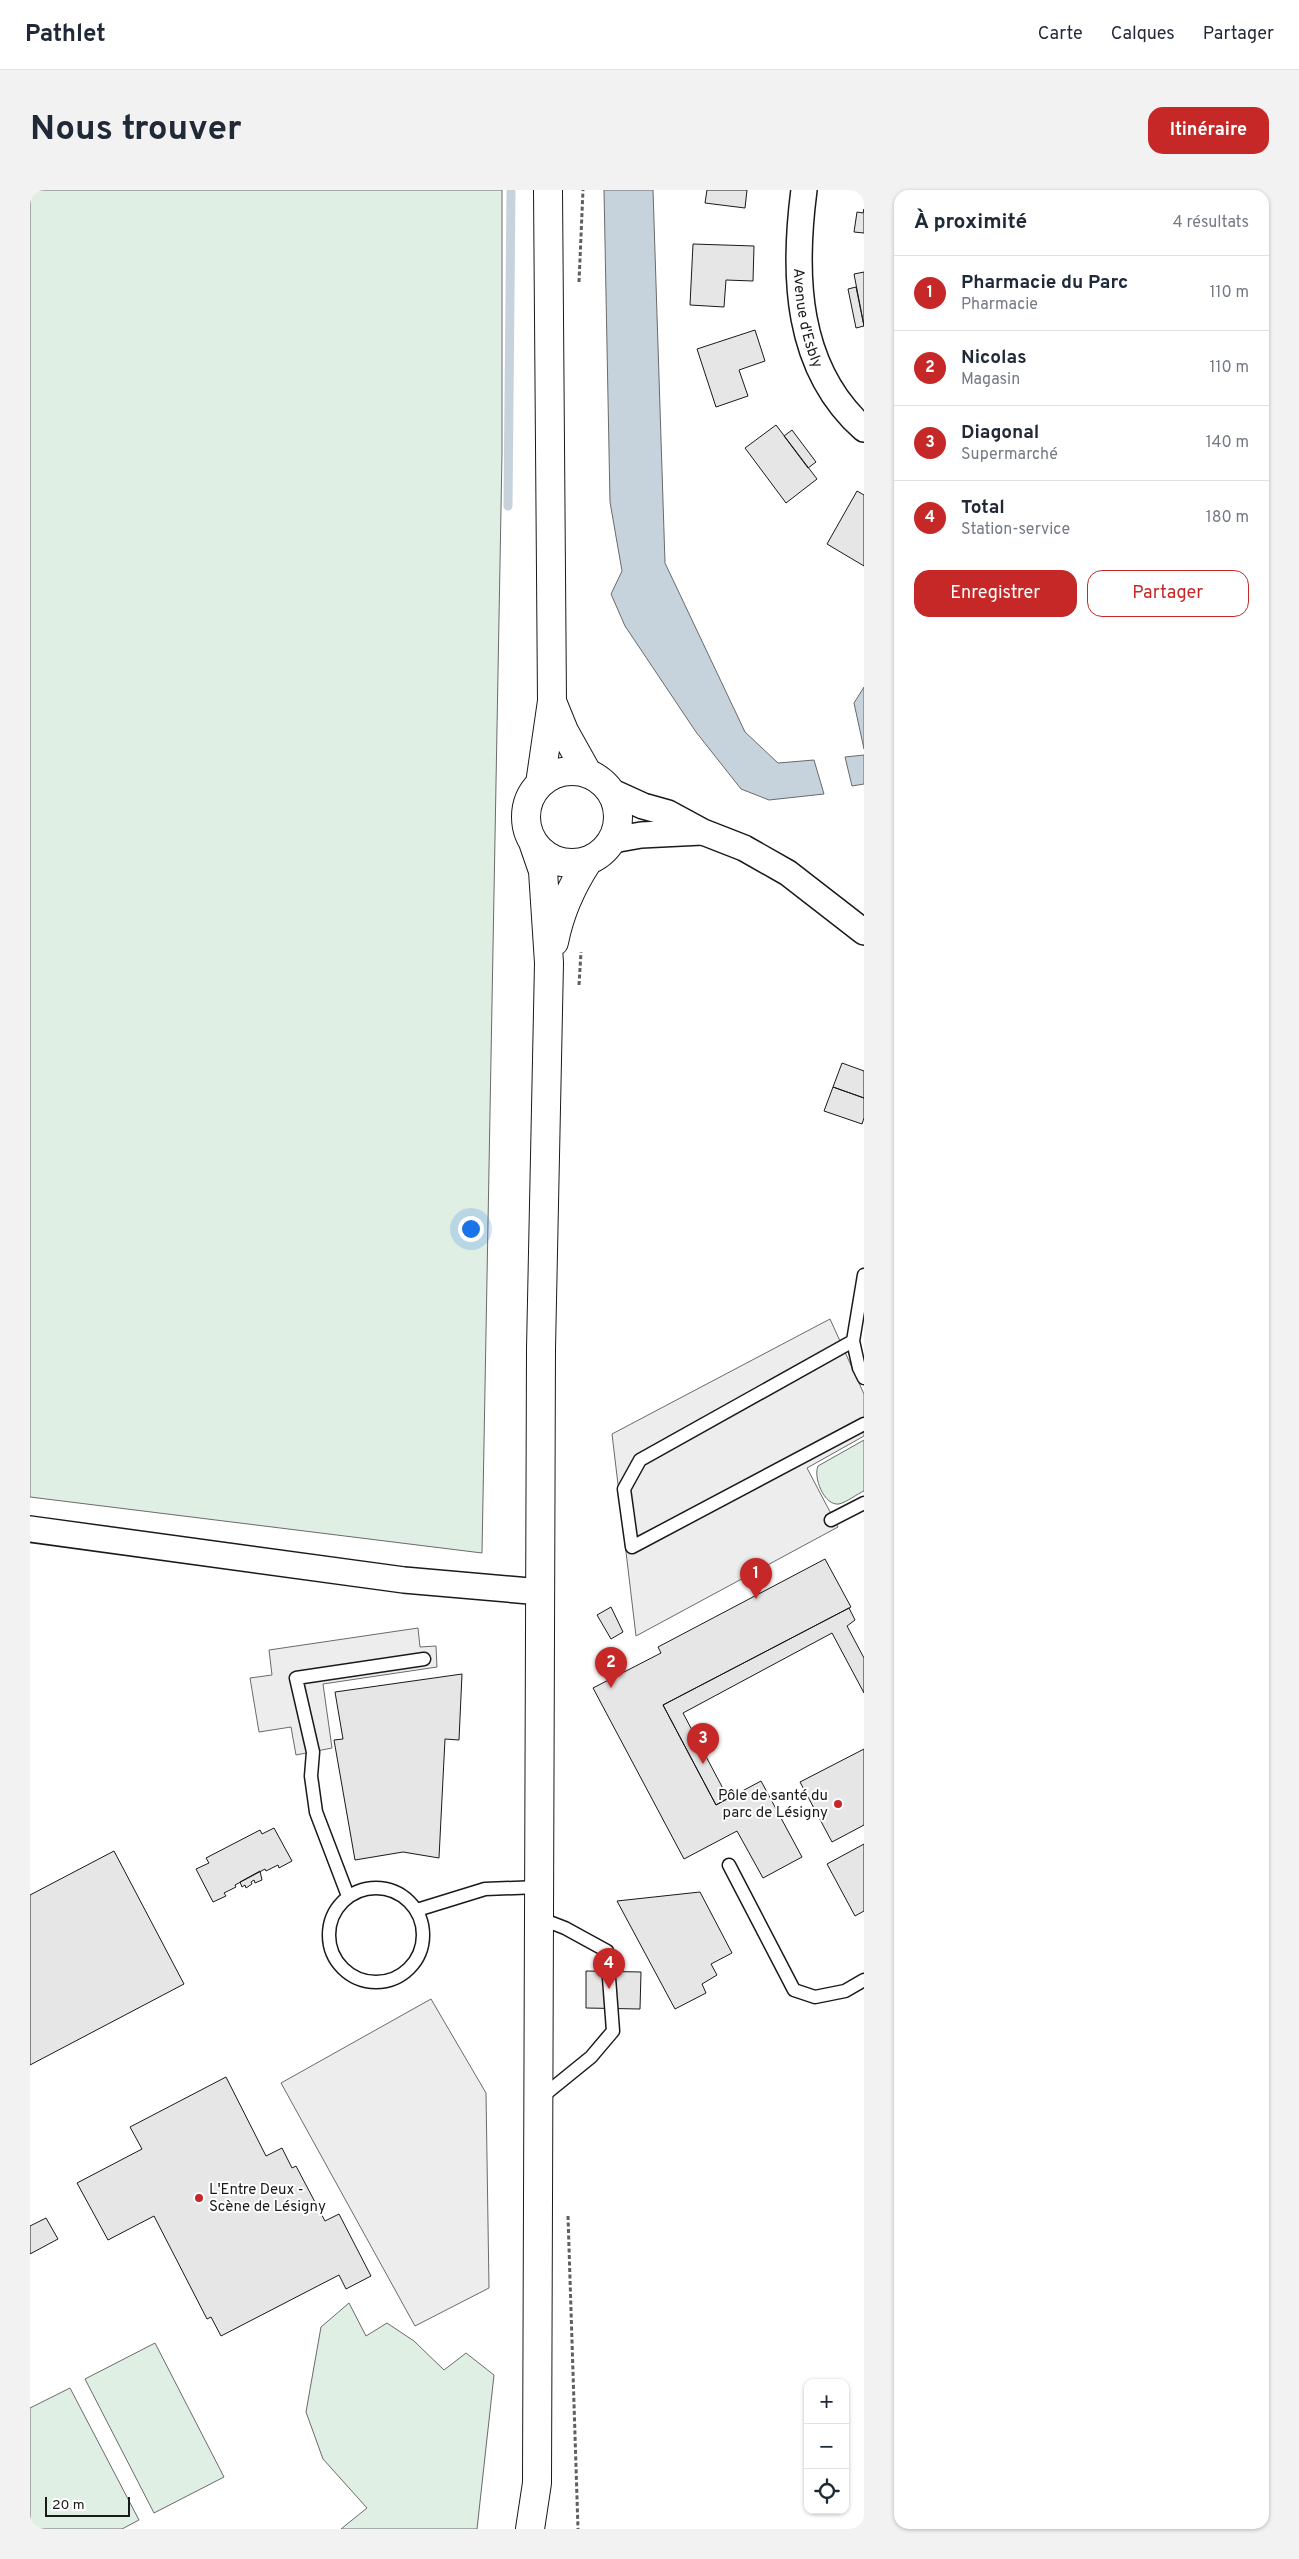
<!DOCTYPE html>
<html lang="fr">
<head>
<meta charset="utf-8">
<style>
  :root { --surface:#fff; --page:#f2f2f3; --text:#1f2937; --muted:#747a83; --line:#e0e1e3; --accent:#c62828 }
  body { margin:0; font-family:Overpass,sans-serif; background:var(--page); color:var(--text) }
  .controls { position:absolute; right:15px; bottom:15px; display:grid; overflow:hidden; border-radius:10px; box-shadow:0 1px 4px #0004 }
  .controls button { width:45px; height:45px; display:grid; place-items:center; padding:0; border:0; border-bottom:1px solid var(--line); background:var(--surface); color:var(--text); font:25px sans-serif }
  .scale { position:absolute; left:15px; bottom:12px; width:85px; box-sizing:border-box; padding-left:5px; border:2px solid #1a1a1a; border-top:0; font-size:14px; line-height:18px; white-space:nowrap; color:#1a1a1a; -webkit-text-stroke:4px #fff; paint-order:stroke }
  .you { position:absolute; left:440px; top:1038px; width:18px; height:18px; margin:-12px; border:4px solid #fff; border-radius:50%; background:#1a73e8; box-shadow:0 0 0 8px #1a73e833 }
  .badge { display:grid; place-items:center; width:32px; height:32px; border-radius:50%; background:var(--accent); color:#fff; font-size:16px; font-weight:700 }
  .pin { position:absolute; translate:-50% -41px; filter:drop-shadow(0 1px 2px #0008) }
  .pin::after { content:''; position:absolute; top:26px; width:18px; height:15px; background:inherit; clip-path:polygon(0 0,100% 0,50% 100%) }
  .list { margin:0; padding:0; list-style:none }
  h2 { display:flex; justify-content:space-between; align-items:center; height:65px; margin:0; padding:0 20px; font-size:21px }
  h2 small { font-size:16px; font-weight:400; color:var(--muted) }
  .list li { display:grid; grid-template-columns:32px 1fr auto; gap:15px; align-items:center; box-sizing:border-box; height:75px; padding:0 20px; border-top:1px solid var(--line) }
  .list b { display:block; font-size:19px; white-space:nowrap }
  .list p { margin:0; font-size:16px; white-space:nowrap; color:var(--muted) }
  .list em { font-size:16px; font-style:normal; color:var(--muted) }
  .actions { display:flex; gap:10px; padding:15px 20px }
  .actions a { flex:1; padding:11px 0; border:1px solid var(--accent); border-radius:15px; text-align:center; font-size:18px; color:var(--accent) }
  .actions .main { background:var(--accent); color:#fff }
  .icon { flex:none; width:28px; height:28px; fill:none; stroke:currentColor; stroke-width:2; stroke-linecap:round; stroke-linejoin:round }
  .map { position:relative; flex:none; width:834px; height:2339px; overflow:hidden; border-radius:15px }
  header { display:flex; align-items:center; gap:30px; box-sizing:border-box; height:70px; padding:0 25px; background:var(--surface); border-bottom:1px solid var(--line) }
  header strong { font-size:24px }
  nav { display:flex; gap:28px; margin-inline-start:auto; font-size:18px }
  .intro { display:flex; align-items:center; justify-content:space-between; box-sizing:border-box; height:120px; padding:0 30px }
  h1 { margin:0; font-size:35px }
  .button { padding:12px 22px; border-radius:15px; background:var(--accent); color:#fff; font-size:18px; font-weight:700 }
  main { display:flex; gap:30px; padding:0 30px }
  aside { flex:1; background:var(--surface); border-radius:15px; box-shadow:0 1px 4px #0004 }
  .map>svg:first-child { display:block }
  .green { fill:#e0efe3; stroke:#6a6a6a }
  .parking { fill:#ededed; stroke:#6a6a6a }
  .water { fill:#c6d2dc; stroke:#6a6a6a }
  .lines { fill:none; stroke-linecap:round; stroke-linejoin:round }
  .stream { stroke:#c6d2dc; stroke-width:9 }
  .building { fill:#e6e6e6; stroke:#1a1a1a }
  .service-casing { stroke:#1a1a1a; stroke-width:15 }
  .minor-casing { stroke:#1a1a1a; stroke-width:28 }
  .tertiary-casing { stroke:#1a1a1a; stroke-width:30 }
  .path { stroke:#5f5f5f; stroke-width:3; stroke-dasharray:4 2.5; stroke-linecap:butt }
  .service { stroke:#fff; stroke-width:12 }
  .minor { stroke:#fff; stroke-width:25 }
  .tertiary { stroke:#fff; stroke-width:28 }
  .poi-dot { fill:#c62828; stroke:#fff; stroke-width:2 }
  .labels { text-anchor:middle; stroke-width:4; stroke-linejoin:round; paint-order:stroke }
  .street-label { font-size:15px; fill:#1a1a1a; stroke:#fff }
  .poi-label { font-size:15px; fill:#1a1a1a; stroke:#fff; text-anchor:end }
</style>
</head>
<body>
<header>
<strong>Pathlet</strong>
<nav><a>Carte</a><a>Calques</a><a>Partager</a></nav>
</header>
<div class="intro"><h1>Nous trouver</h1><a class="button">Itinéraire</a></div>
<main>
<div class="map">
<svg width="834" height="2339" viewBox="0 0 834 2339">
  <rect width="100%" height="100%" fill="#fff"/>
  <path class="green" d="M0,0H472V264L452,1363L0,1307Z
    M834,1250V1301C827,1304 817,1312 809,1314C794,1316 783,1287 788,1276Z
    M319,2113L336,2146L357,2133L384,2151L414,2180L436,2163L464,2185L447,2339H311L337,2318L293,2269L276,2222L291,2137Z
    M125,2153L194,2287L124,2323L55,2189Z
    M40,2198L109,2330L92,2339H0V2218Z"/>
  <path class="parking" d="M800,1129L834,1204V1246L777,1278L808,1337L606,1446L582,1244Z
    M388,1438L390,1457L406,1456L407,1477L293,1494L302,1558L266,1565L261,1537L229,1542L220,1488L242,1485L239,1460Z
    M401,1809L456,1903L459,2098L385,2136L251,1893Z"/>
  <path class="water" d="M574,0H623L635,373L715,542L748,573L784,570L794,604L739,610L711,599L666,542L595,436L581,404L592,381L580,312Z
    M834,497V559L824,513Z
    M834,565V594L822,596L815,567Z"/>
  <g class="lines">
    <path class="stream" d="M478,316L481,0"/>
  </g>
  <path class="building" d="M677,0H717L715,18L675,13Z
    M834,19V43L824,42L827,22L833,23Z
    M663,54L724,56L723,91L696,90L694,117L660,115Z
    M834,82V136L824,84Z
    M826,97L834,136L826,138L818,99Z
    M725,140L735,171L709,180L718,206L686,217L667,159Z
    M746,235L787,289L756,313L715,258Z
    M762,240L786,272L778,278L754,246Z
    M827,301L834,305V376L797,354Z
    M812,873L834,881V908L803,897Z
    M803,897L834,908V928L832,934L794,921Z
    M795,1369L821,1417L633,1515L686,1615L731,1591L772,1667L733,1688L707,1641L654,1669L563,1498L631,1463L628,1457Z
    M581,1417L593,1442L581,1449L567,1425Z
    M819,1418L825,1430L817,1436L834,1468V1503L802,1443L653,1523L698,1608L686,1615L633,1515Z
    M432,1484L429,1550L415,1549L409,1668L373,1662L325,1670L304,1550L313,1549L305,1502Z
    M834,1559V1635L802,1652L770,1592Z
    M244,1638L262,1671L249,1678L248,1675L236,1681L235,1679L205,1695L206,1697L194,1703L196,1706L183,1712L166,1679L179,1673L176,1668L230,1640L232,1644Z
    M834,1654V1721L825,1726L797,1674Z
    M84,1661L154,1794L0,1875V1705Z
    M230,1681L232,1690L225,1693L224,1690L221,1692L222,1694L216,1698L215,1695L212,1697L210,1692Z
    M670,1702L702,1763L681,1774L687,1785L672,1794L676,1803L645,1819L587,1711Z
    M556,1781L611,1782L610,1819L556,1818Z
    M196,1887L236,1966L252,1958L262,1978L266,1976L295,2031L309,2024L341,2086L316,2099L309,2085L191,2146L181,2127L177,2129L124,2026L78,2050L47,1993L112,1959L100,1937Z
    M16,2028L28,2049L0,2064V2036Z"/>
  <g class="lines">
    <defs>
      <path id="service" d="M823,1151L834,1085
        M834,1188L829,1178L823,1151L610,1270L594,1299L602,1357L834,1234
        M801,1330L834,1313
        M699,1675L764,1800L785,1807L815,1801L834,1790
        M299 1745a47 47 0 1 1 94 0a47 47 0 1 1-94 0Z
        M318,1706L286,1622L281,1586L283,1562L266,1488L394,1469
        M387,1720L455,1699L509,1697
        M508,1910L561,1867L583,1841L577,1761L535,1738L509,1728"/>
      <g id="minor">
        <path id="s1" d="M774,0C763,84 765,178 834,239"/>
        <path d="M580,601L613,616L638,623L673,642L714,658L758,683L834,742"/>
        <path d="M583,650L611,645L672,642"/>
        <path d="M0,1339L374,1390L511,1402"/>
      </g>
      <path id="tertiary" d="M523,514L534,541L558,584
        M496 627a46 46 0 1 1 92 0a46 46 0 1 1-92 0Z
        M510,594L522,511L518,0
        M524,752C530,721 541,697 558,671
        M500,2339L507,2293L511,1159L519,773L513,681L503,652"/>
    </defs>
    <use href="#service" class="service-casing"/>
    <use href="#minor" class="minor-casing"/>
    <use href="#tertiary" class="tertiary-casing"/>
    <path class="path" d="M549,92L553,0
      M549,795L551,762
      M538,2026L548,2339"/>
    <use href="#service" class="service"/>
    <use href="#minor" class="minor"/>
    <use href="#tertiary" class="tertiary"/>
  </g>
  <g class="poi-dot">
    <circle cx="808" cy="1614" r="5"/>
    <circle cx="169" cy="2008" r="5"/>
  </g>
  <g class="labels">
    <g class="street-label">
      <text dy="5" stroke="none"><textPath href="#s1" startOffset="129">Avenue d'Esbly</textPath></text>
    </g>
    <g class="poi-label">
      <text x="798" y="1610">Pôle de santé du<tspan x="798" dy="17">parc de Lésigny</tspan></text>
      <text x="179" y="2004" text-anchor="start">L'Entre Deux -<tspan x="179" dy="17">Scène de Lésigny</tspan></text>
    </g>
  </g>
</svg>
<div class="controls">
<button>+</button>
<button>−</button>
<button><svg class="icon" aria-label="locate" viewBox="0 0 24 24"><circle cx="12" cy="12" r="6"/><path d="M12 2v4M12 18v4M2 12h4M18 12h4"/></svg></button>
</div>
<div class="scale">20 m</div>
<div class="you"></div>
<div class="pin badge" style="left:726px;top:1409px">1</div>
<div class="pin badge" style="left:581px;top:1498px">2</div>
<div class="pin badge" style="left:673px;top:1574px">3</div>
<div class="pin badge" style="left:579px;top:1799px">4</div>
</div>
<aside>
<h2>À proximité<small>4 résultats</small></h2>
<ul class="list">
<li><span class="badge">1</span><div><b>Pharmacie du Parc</b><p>Pharmacie</p></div><em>110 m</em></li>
<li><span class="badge">2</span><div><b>Nicolas</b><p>Magasin</p></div><em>110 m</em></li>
<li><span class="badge">3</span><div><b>Diagonal</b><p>Supermarché</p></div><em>140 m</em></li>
<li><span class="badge">4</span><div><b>Total</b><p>Station-service</p></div><em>180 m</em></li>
</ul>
<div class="actions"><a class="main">Enregistrer</a><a>Partager</a></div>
</aside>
</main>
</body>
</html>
